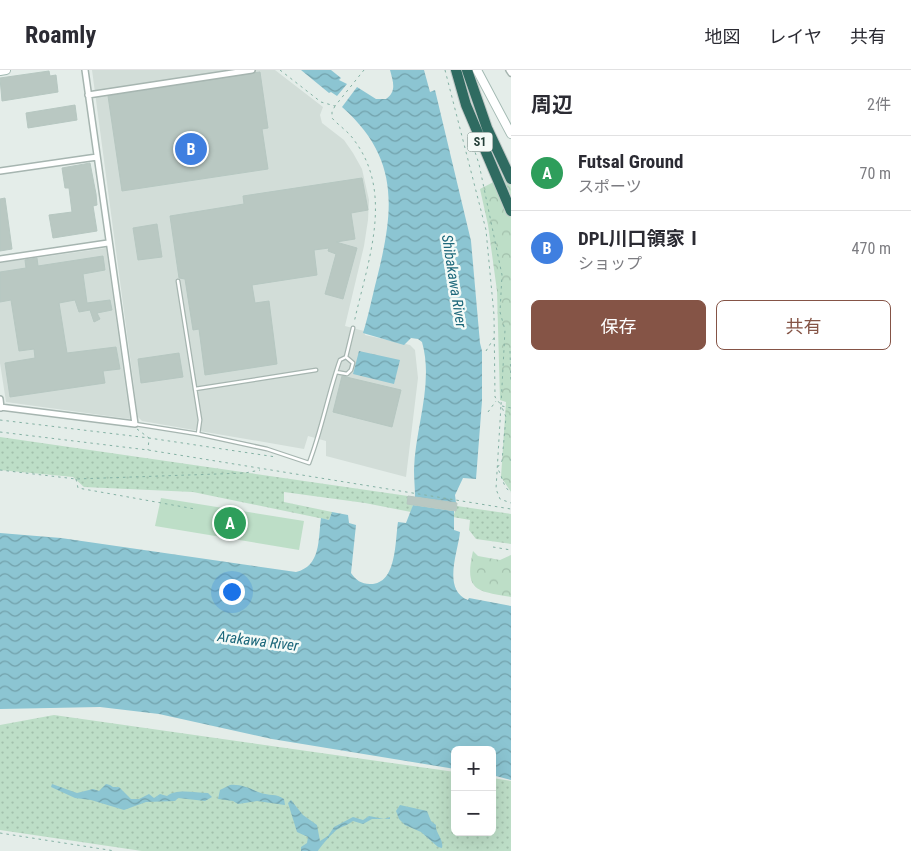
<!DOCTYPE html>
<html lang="ja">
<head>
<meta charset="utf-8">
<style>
  :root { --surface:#fff; --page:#f2f2f3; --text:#2b2b33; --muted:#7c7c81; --line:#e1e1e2; --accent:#855446 }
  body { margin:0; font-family:"Roboto Condensed","Noto Sans JP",sans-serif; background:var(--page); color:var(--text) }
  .controls { position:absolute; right:15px; bottom:15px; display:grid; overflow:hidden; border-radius:8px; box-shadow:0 5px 20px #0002 }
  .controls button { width:45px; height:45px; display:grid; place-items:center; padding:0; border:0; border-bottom:1px solid var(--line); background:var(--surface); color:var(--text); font:25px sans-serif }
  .you { position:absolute; left:231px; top:521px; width:18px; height:18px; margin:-12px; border:4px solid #fff; border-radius:50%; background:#1a73e8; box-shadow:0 0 0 8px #1a73e833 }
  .badge { display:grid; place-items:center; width:32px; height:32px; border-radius:50%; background:var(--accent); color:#fff; font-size:16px; font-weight:700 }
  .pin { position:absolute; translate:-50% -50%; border:2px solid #fff; box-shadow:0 1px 5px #0006 }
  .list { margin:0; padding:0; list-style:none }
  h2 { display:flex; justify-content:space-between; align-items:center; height:65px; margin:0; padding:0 20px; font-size:21px }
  h2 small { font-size:16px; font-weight:400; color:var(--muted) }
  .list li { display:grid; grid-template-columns:32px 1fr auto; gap:15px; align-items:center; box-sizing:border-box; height:75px; padding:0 20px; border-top:1px solid var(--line) }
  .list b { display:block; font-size:19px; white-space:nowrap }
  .list p { margin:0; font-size:16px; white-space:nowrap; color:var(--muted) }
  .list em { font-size:16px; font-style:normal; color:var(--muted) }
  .actions { display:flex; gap:10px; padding:15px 20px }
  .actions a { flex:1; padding:11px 0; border:1px solid var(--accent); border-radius:8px; text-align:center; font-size:18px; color:var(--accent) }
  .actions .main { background:var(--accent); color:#fff }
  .map { position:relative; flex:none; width:511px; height:781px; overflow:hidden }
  header { display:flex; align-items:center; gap:30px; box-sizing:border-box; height:70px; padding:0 25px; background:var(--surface); border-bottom:1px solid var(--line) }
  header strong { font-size:24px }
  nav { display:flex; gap:28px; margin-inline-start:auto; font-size:18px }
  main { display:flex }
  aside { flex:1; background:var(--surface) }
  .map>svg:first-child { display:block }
  .built { fill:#d2ddd8 }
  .grass { fill:url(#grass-dots) }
  .forest { fill:url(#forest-crowns) }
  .pitch { fill:#bddec7 }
  .water { fill:url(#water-waves) }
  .building { fill:#b9c8c2; stroke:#b6c7c1 }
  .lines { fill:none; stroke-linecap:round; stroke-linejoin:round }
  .lane-casing { stroke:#a6b5b0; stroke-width:5 }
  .street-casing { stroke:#a6b5b0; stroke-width:8 }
  .secondary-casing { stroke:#a2b9b2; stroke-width:10 }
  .highway-casing { stroke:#c1c9c7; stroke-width:12 }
  .path { stroke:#84b1a4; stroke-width:1; stroke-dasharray:2.5 4; stroke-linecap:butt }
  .lane { stroke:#fff; stroke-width:2.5 }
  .street { stroke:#fff; stroke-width:5 }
  .secondary { stroke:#fff; stroke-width:8 }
  .highway { stroke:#2f6b61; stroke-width:10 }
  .labels { text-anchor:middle; stroke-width:5; stroke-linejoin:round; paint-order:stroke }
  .shield { fill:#f4faf7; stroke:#627771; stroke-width:1 }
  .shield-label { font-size:12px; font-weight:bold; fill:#233f38 }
  .water-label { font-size:15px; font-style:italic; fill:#1d687b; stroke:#f4faf7 }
</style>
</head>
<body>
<header>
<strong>Roamly</strong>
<nav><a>地図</a><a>レイヤ</a><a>共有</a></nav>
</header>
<main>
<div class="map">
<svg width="511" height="781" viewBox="0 0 511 781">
  <defs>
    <pattern id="grass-dots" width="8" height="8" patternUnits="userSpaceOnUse" patternTransform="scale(1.25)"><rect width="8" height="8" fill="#bddec7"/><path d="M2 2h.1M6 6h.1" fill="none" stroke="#a2c0ac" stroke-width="1.8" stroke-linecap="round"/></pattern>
    <pattern id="forest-crowns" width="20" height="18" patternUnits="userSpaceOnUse" patternTransform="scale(1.25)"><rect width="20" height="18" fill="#bddec7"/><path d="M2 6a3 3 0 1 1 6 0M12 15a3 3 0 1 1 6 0" fill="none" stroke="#a2c0ac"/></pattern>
    <pattern id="water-waves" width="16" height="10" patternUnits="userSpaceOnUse" patternTransform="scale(1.25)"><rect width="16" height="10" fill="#8cc5d2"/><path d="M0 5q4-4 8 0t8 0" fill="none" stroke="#72a1ab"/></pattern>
  </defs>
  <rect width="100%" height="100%" fill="#e4ede9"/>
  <path class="built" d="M92,0H275L323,37L320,45L322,53L344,70L353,83L362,99L369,130L368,150L364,176L345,256L364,261L365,265L410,275L415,280L418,308L406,407L326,386V371L308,366L304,379L142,351L138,347Z
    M106,178L130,349L6,332L0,293V193Z"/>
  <path class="grass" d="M0,367L408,426L413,435L411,442L365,433L284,422V432L332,442L329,450L193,422L84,417L73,407L0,400Z
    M457,436L511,444V474L476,469L469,460L470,450L453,447Z
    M54,645L455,702V762H492V708L511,711V781H142L0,760V655Z"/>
  <path class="forest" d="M511,103V422L501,407L506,332L500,330L497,221L488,155L480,119Z
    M473,481L478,486L500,490L511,485V527C476,521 464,521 473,481Z"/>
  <path class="pitch" d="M161,428L304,451L299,480L155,456Z"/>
  <path class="water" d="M301,0H331L341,8L339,10L347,14L337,26L331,22L329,23Z
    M390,0H424L430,22L435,20L471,171L480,273L482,281V331L476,409L463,408L455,425L456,433L415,427C415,418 414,409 414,400C415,358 434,314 422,272L418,269L411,268L404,275L363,263C369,244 372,227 377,208C394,140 400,88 342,37L357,17L376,29H386C397,21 393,12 390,0Z
    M359,281L400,290L394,314L353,304Z
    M413,435L454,441V460L460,462C458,482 442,520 468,530L469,528L511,536V710L492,705V680H455V699L272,669L159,644L100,637L0,639V463L61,468L296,502C321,496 318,470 321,448L329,450L332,442L348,445L349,453L356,455L351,503C356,510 361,514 370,514C397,515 395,471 398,452L406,453Z
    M52,714L77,723L93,719L99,721L106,714L110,715L113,717H119L131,729H139L149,724L154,728L160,724L167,726C177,718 195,723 208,723L212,727L205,731L178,728L175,731L146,732L124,740L91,730L75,728L51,717Z
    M230,715C241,714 251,719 261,723C269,726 276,723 284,729L285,735L257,731L238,734L233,731L218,729L220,720Z
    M291,730L303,745L317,755L320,771L328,766L334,757L353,747L363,750L369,746L384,749L390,747V749H372L363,754L353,751C348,755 343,756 338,759C334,761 320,777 318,781H301V777L307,773L308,767L297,762L288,733Z
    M400,735L427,741L431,751L436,755C435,763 444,769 442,778L438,777L421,762L405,755L399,749L396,741Z"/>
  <path class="building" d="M49,1L50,6L56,5L58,22L2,31L0,8Z
    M260,2L268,58L262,59L268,99L122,121L108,26Z
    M75,35L77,50L28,58L26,43Z
    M90,93L96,124L97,135L93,136L97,161L53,168L49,145L72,142L69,118H65L62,98Z
    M362,108L368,140L351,143L355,169L336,172L357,178L343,229L325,224L336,184L328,181L329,178L314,180L317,205L252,215L255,233L269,231L277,294L205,305L199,259L193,260L185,209L179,208L170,146L244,134L243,126Z
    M5,128L12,179L0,181V129Z
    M157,154L162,187L138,190L133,158Z
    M103,186L105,200L83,204L87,233L110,230L112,240L97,243L100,249L94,252L90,240L79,242L75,230L59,233L67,283L116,277L120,299L103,301L105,313L10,327L5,293L35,288L34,279L19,281L11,230L0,232V202L26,198L25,190L37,188L38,196Z
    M179,283L183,307L141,313L138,289Z
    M342,306L401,320L392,357L333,342Z
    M408,426L457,433L456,441L407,434Z"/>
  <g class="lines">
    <defs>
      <path id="lane" d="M178,211L200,350L198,364
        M346,287L353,258
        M195,319L316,300
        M135,354L198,364L267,379L309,393C322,359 328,324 340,290L346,287L353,293L351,300L347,304L336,302"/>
      <path id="street" d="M509,0L511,3
        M88,25L252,0
        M0,101L97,87
        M0,189L108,173
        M0,329L1,338
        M0,337L135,354L85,0"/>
      <path id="secondary" d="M477,0L511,64
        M0,1L6,0"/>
      <path id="highway" d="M456,0L466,35L511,141
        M467,0L487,58L511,109"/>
    </defs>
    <use href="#lane" class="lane-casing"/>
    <use href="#street" class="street-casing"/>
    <use href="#secondary" class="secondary-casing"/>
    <use href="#highway" class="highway-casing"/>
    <path class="path" d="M280,0L321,32L335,36L364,0
      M445,0L486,160L494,245L495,327L501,335L496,419L500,429L511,433
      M335,36L332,42V48C339,56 348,61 354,70C395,124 367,193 354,253
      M469,64L479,94L502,205L500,242L505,260L501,335L506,347L502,391L497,398C503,406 501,414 511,423
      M486,281L494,268
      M510,281L511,313
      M502,336L511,338
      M488,342L496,331
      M0,350L149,368L276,387
      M137,359L149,368L148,380
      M0,362L148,380L511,439
      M510,390H511
      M0,400L76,409L245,403L260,400
      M76,409L78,418L195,439
      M493,477L511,480
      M0,763L115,781"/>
    <use href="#lane" class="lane"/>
    <use href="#street" class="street"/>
    <use href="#secondary" class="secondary"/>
    <use href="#highway" class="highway"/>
  </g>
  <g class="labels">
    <rect class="shield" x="467.5" y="62.5" width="25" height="19" rx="4"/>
    <g class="shield-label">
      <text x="480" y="76">S1</text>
    </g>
    <g class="water-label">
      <text transform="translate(454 211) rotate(81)" y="5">Shibakawa River</text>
      <text transform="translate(258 571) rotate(7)" y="5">Arakawa River</text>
    </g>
  </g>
</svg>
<div class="controls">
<button>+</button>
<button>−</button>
</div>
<div class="you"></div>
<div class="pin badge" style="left:230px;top:453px;background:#2e9e5b">A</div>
<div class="pin badge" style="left:191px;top:79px;background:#3f7fe0">B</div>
</div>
<aside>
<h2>周辺<small>2件</small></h2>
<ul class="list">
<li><span class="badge" style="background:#2e9e5b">A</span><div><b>Futsal Ground</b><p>スポーツ</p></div><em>70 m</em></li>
<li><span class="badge" style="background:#3f7fe0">B</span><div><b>DPL川口領家Ⅰ</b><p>ショップ</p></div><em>470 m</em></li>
</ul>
<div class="actions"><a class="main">保存</a><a>共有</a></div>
</aside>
</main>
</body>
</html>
